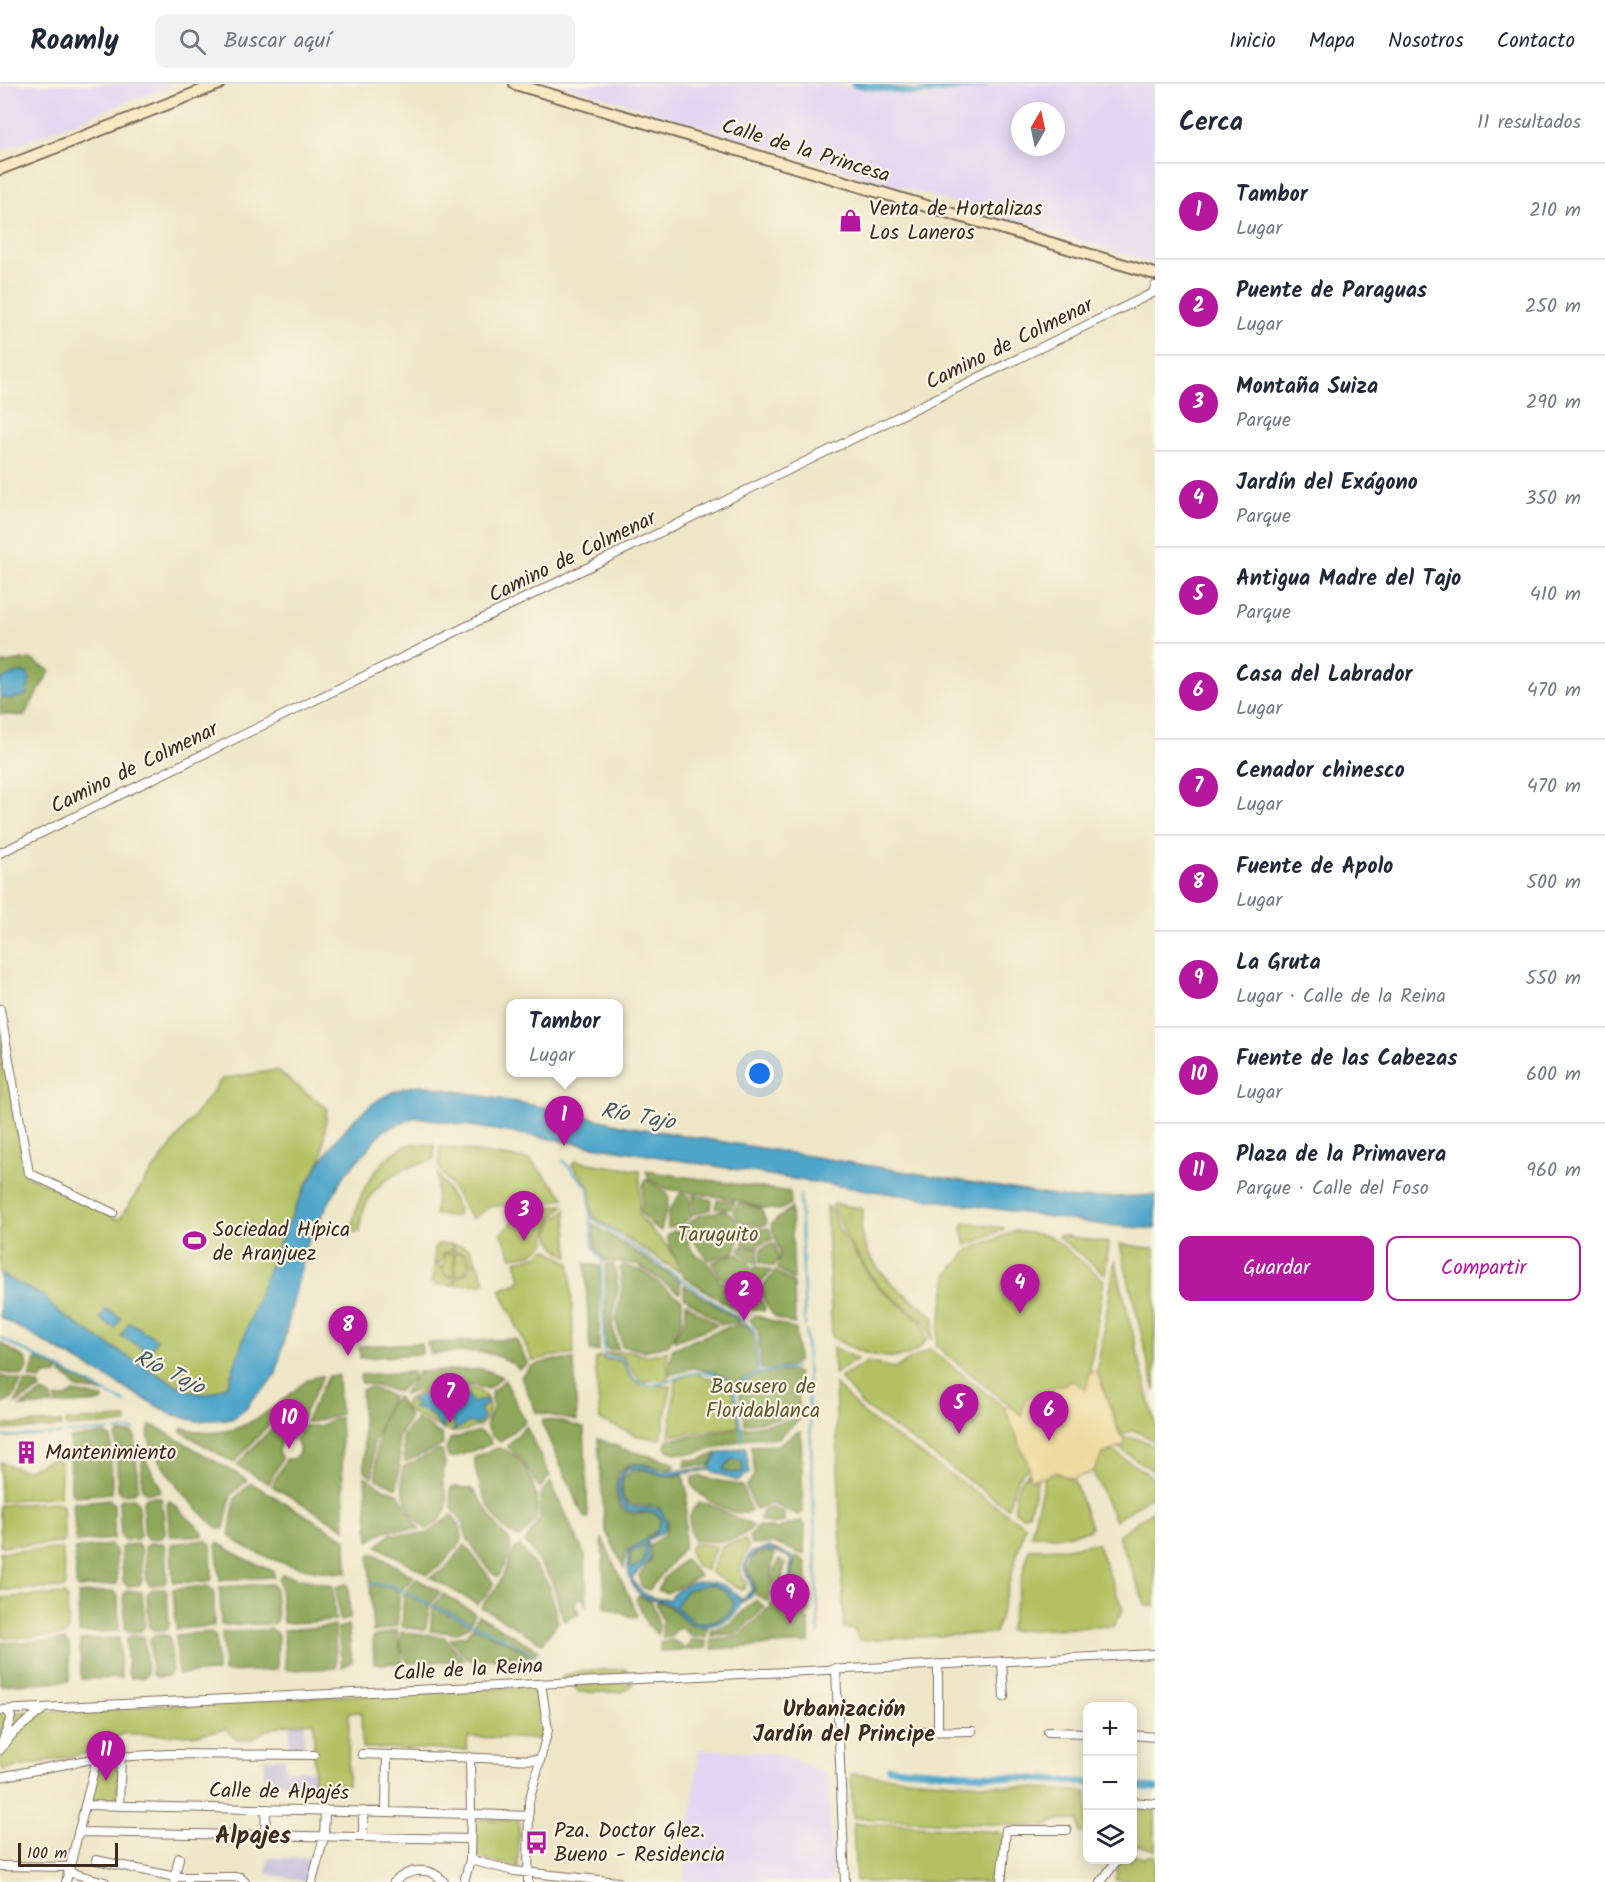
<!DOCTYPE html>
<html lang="es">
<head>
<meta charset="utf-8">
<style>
  :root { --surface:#fff; --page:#f2f2f3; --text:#1f2937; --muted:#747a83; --line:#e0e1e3; --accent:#b5179e }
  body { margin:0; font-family:Kalam,sans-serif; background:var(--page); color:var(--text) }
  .controls { position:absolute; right:18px; bottom:18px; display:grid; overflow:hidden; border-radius:12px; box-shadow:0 3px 15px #0003 }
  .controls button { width:54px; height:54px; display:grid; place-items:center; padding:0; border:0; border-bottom:2px solid var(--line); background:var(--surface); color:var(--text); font:30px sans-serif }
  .compass { position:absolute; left:1011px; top:18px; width:54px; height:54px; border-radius:50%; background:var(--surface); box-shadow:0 3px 15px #0003; rotate:9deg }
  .scale { position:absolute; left:18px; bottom:15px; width:100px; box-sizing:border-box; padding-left:6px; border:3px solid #3b2a1e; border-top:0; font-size:16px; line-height:21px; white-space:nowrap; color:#3b2a1e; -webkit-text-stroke:4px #fcf5e5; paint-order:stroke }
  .you { position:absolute; left:760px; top:990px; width:21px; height:21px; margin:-15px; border:4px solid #fff; border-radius:50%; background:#1a73e8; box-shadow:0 0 0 9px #1a73e833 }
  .badge { display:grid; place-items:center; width:39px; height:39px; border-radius:50%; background:var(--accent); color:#fff; font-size:20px; font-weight:700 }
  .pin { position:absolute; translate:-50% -50px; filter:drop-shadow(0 2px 3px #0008) }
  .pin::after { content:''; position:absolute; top:32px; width:21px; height:18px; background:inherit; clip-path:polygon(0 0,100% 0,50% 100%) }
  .popup { position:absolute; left:506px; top:915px; width:117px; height:78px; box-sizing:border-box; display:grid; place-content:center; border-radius:12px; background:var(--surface); filter:drop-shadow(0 2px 4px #0005); font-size:20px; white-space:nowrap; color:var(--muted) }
  .popup b { font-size:22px; color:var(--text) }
  .popup::after { content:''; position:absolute; left:50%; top:100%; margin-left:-12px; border:12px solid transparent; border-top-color:var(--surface) }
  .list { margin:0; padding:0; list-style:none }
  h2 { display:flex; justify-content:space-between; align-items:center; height:78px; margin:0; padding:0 24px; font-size:26px }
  h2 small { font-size:20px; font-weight:400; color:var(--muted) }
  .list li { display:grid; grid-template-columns:39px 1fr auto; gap:18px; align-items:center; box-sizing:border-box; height:96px; padding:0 24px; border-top:2px solid var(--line) }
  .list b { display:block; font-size:22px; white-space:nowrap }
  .list p { margin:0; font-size:20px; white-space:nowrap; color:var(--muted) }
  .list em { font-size:20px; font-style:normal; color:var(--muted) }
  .actions { display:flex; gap:12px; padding:18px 24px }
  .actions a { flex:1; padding:14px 0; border:2px solid var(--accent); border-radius:12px; text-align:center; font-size:21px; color:var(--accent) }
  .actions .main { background:var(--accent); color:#fff }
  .icon { flex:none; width:33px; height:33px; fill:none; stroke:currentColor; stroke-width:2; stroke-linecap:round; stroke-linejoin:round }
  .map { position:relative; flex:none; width:1155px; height:1798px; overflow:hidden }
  header { display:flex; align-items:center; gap:36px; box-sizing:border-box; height:84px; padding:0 30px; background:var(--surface); border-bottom:2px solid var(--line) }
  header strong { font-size:28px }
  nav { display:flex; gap:33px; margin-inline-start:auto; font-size:21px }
  .search { width:420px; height:54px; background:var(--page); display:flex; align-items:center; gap:15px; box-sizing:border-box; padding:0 21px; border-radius:12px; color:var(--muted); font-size:22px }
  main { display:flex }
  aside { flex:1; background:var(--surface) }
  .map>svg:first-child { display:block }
  .built { fill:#e2d4f3; fill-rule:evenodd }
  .industrial { fill:#c5c0da }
  .green { fill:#b3c164; stroke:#777641; stroke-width:1.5 }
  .forest { fill:#8ea75a; stroke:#64683c; stroke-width:1.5 }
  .sand { fill:#eeda9e; stroke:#94825e; stroke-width:1.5 }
  .water { fill:#4ea5ca; stroke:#446874; stroke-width:1.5; fill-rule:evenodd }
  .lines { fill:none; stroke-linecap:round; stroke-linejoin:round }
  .stream { stroke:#4ea5ca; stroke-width:2 }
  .canal { stroke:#4ea5ca; stroke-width:7 }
  .street-casing { stroke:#7a6c5a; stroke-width:10 }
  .secondary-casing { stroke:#7a6c5a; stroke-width:14 }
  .street { stroke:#fff; stroke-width:8 }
  .secondary { stroke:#fae7c3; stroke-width:10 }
  .labels { text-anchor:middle; stroke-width:4.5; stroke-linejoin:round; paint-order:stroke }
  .street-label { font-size:21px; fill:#3b2a1e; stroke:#fcf5e5 }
  .poi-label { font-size:21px; fill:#3b2a1e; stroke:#fcf5e5; text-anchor:start }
  .park-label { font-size:21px; fill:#5f5733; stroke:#fcf5e5 }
  .water-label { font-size:22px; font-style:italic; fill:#435b63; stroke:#fcf5e5 }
  .neighbourhood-label { font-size:22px; font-weight:bold; fill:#3b2a1e; stroke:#fcf5e5 }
  .quarter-label { font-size:24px; font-weight:bold; fill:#3b2a1e; stroke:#fcf5e5 }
</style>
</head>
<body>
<header>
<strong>Roamly</strong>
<div class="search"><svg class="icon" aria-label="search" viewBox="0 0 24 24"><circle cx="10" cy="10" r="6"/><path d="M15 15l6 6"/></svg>Buscar aquí</div>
<nav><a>Inicio</a><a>Mapa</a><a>Nosotros</a><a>Contacto</a></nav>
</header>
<main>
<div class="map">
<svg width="1155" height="1798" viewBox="0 0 1155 1798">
  <rect width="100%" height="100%" fill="#fcf5e5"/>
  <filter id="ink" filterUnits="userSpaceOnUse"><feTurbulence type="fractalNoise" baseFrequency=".0167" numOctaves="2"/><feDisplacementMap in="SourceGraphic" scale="12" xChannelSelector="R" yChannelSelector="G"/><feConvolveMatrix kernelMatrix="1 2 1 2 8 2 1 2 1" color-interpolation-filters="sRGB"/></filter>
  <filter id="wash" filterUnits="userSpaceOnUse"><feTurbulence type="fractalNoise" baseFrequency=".008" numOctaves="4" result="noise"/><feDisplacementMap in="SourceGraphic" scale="24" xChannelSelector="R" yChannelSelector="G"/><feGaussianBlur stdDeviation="1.35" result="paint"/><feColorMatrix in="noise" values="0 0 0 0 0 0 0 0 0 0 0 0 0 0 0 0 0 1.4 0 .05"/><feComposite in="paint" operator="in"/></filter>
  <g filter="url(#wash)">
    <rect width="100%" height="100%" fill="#efe6c8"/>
    <path class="built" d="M0,0H175L0,67Z
      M562,0H823L917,12L1003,0H1155V180ZM1020,27H1056V63H1020Z
      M699,1665L778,1670L828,1690L832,1798H684Z"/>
    <path class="industrial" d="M305,1639L304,1670L289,1669L290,1641Z
      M264,1674H285V1686H314V1699L264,1698Z
      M269,1774H314L308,1798L266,1789Z"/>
    <path class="green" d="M0,954L26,1091L119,1136L144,1098L222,995L276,986L327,1024L322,1074L304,1105L272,1179L228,1300C220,1305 213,1311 203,1310C181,1310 93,1250 70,1236L55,1225L44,1213L0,1190Z
      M411,1060L434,1061V1076C396,1084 360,1105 360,1148H353C353,1115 378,1071 411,1060Z
      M440,1063L530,1076L565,1114L545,1120L491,1122L472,1135L439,1083Z
      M575,1077L640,1087L639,1131C651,1150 677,1163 679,1188L592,1132L590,1104L572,1081Z
      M438,1090L459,1125L457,1132L435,1131Z
      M835,1120L863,1125C863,1132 860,1141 861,1149C869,1188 906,1211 935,1233L932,1256L925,1238L882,1205L872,1193L848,1156L832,1122Z
      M564,1121L551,1136L545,1160L532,1170L512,1173L501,1149L512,1139V1128Z
      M826,1121L831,1126L839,1146L871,1194L881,1206L922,1238L927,1255C906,1288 857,1269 832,1253Z
      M566,1126L569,1173C546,1160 542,1142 566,1126Z
      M964,1138L1003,1144L1004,1145L966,1162L962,1144Z
      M1015,1147L1050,1152L1104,1196L1087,1306L1023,1332L936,1262L948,1189L969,1166Z
      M1059,1151L1109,1159L1105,1190L1058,1153Z
      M438,1160H452V1167L444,1169L440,1179L434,1180L435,1164Z
      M1120,1160L1155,1165V1307L1120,1161Z
      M453,1161C469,1161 471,1165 477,1179L470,1178L465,1169L454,1167Z
      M547,1165L570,1179L574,1271L550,1272L533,1277L500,1206L518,1199L521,1194L516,1177L537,1172Z
      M453,1169L455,1192H448L443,1187L444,1170Z
      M454,1169H462L469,1180L464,1190L456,1192Z
      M1115,1176L1155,1340V1358C1139,1348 1136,1343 1121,1351L1097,1288Z
      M434,1181L441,1182L445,1192L454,1194L455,1201H437L432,1198Z
      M471,1181H478L485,1197L483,1200L457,1201L456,1194L467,1189Z
      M833,1263L857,1275L834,1290Z
      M930,1265L1005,1324L1029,1383C1013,1394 1014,1408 1008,1424L862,1321L840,1294L867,1278L895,1284Z
      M630,1267L646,1272L667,1267L668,1296L640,1297L623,1273L605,1270Z
      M600,1272L606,1276L622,1277L630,1293L639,1300L671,1302L661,1355L638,1352L600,1336L595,1275Z
      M694,1289L732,1301L739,1343L669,1352L676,1297L682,1292Z
      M835,1300L866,1332L1025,1442L995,1549L859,1556L854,1546L844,1544Z
      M472,1305C492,1309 494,1329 480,1342C472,1344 459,1350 452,1348C447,1347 410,1330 406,1325C404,1322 406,1319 406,1316L423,1307Z
      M126,1334L127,1339L67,1343L65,1340L67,1337Z
      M61,1338V1343L0,1346V1341Z
      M1122,1353L1140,1355L1155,1363V1388L1119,1364L1124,1362Z
      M1113,1367L1155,1395V1409L1115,1437L1093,1388L1102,1370Z
      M54,1374L61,1378L60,1412L0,1417V1378L25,1387Z
      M1029,1388L1028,1392L1032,1396L1038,1394L1029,1429L1022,1432L1015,1427C1013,1412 1017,1398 1029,1388Z
      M1055,1388L1074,1397L1091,1443L1089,1447L1059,1452L1031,1451L1045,1392Z
      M57,1418L63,1422L64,1455L62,1459L0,1462V1421Z
      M1155,1425V1522H1146L1118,1451Z
      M745,1456L748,1463L739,1486L746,1498L745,1504L742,1506L712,1490L711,1487L722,1462Z
      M694,1459L716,1462L706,1486C697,1485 689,1474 690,1464Z
      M1097,1459L1123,1526L1113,1542L1009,1547L1029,1465L1066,1464Z
      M62,1465L66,1500L64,1504L0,1506V1468Z
      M64,1510L67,1514L68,1546L66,1551L7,1554L2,1552V1514Z
      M625,1585L633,1591L562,1595L563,1592L579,1587Z
      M632,1599V1602L621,1608H579L572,1602Z
      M524,1603C545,1613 546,1635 542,1655L468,1653L467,1666L362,1664L361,1628L349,1629L348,1700H314V1638L283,1641L265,1647L253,1655L237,1656L226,1645L195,1651L122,1650L92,1668L4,1686L0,1681V1629Z
      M118,1676L117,1718L89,1717L100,1677Z
      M851,1690L1087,1708V1748H1080L1078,1736H1056L1045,1743L853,1734Z
      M1137,1722L1155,1723V1766L1133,1760L1132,1725Z
      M476,1735L519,1736L518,1784L475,1773Z
      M853,1740H891L999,1748L1002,1751L998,1798H856Z
      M1155,1770V1798L1115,1796L1120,1776H1132L1133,1771L1143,1774Z"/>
    <path class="forest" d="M30,575L50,587L24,632L0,630V580Z
      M646,1087L790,1108L791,1120L780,1126L767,1125L732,1115L667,1105L649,1095Z
      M646,1095L666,1108L669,1114L661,1147L652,1141L641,1129L643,1101Z
      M681,1109L690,1112L692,1132L681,1141L668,1144V1128Z
      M693,1111L712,1116L711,1125L694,1130Z
      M717,1116L733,1117L735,1119L731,1125L715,1124Z
      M739,1119L761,1125L767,1140L761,1142L739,1137L733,1127Z
      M791,1124L794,1195L793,1196L778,1185L780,1169L771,1140Z
      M724,1126C742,1133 743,1155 733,1169L709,1176L690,1153L686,1141L698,1132Z
      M593,1140L680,1197V1209L636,1180L604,1177L595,1163Z
      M742,1140L761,1145L769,1144L773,1155L756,1162L743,1161Z
      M674,1147L685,1150L692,1167L710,1180L719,1196L731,1205L747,1226L745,1232L684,1193L667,1155L668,1150Z
      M771,1159L775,1161L778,1175L774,1183L760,1178L762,1164Z
      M741,1163L759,1164L757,1179L749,1177L739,1166Z
      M737,1169L752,1183L747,1191L727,1199L719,1192L713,1178Z
      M585,1179L600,1182L599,1267H590Z
      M606,1180L614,1181L618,1203L612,1241L618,1265L608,1266L605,1264Z
      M623,1181L642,1187L682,1216V1237L669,1260L644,1267L622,1262L616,1238L622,1203L620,1184Z
      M755,1182L772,1187L756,1204L750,1193Z
      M776,1187L794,1200L795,1240C769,1235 771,1227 759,1207Z
      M733 1203a9 9 0 1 1 18 0a9 9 0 1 1-18 0Z
      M684,1201L739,1236L740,1239L721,1240L684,1213Z
      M755,1208L765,1223L764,1227L751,1225L742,1217V1214Z
      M686,1219L717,1241L675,1257L674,1254L685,1237Z
      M755,1231L796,1246L798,1277C789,1285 773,1287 761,1285L758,1246L750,1236Z
      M745,1240C760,1249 758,1273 756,1289L735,1299L714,1288L693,1284L670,1291L669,1285L672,1265L724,1244Z
      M516,1255L528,1280L519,1285C493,1261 463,1268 431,1270L427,1259Z
      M0,1259L25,1274L28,1282L23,1292L0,1288Z
      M422,1259V1270L360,1274L359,1262Z
      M37,1274L60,1286L57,1290L45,1291L40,1296L29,1294Z
      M551,1276H574L577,1337L536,1328L521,1293L530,1283Z
      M483,1285L502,1293L488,1305L472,1302L430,1303L403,1311L418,1288Z
      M62,1287L105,1309L75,1304L71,1296L61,1290Z
      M788,1287L798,1289L799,1331L745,1340L738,1301L757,1291Z
      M413,1288L412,1295L398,1308L361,1299L360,1291Z
      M338,1291L340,1330L312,1338H305L328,1292Z
      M0,1292L21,1297L13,1314L3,1320L0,1319Z
      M323,1292L301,1336L289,1332L275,1334L234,1379L180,1347L182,1343C223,1359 257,1338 288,1312C300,1302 307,1293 323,1292Z
      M505,1296L525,1337L500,1358L492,1352L486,1342L493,1324L491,1308Z
      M25,1298L39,1300L41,1305L15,1320Z
      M370,1304L392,1312L373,1359V1393L365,1387L361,1306Z
      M43,1308L52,1313V1321L19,1323Z
      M74,1308L103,1314L102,1318L55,1321L56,1314H66Z
      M397,1313L410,1334L398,1353L400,1376L397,1404L377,1395C374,1374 377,1326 397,1313Z
      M334,1334H340L345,1445L272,1402L286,1375H293L299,1369V1362L295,1357L302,1342H320Z
      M417,1335L442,1351L443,1361L405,1378L402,1352Z
      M800,1335L778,1354C769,1355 759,1353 750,1354C729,1358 681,1381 665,1363L667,1356Z
      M286,1336L299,1341L292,1355L280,1359L278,1368L282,1374L269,1400L237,1381C247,1371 275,1337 286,1336Z
      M543,1336L558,1337L584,1344L588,1434L584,1433L542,1340Z
      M150,1342H155L247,1396L231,1411L224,1445H220C202,1433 138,1364 150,1342Z
      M526,1342L550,1392L540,1404L522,1376L507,1362Z
      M480,1347L490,1355L491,1360L453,1374L448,1373L446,1365L450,1355Z
      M797,1348H801L803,1428L798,1431L773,1420L755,1425L746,1403L755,1390L751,1362L778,1361Z
      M119,1349H131L135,1352L138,1405L134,1409L122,1410L118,1406L116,1354Z
      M105,1350L111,1354L112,1409L75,1412L71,1408L70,1354Z
      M598,1355L626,1366L670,1377L675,1381L673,1385C652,1387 635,1369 618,1389C614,1404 613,1428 635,1430C641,1430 648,1428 655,1429L661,1435L657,1447L649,1451L646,1457L626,1466L624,1484L605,1445Z
      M498,1364C526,1369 542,1411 536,1436L520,1454C496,1449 472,1394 475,1372Z
      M438,1366L442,1367L445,1380L442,1396L447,1415L446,1426L439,1437L427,1445C408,1433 399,1405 403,1383Z
      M142,1369L161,1404L160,1408L147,1409L142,1405Z
      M717,1369L709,1382H685L686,1376H699Z
      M732,1375L742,1377L743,1388L730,1389L723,1385Z
      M633,1386C652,1383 660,1396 683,1391L687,1408L684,1463L649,1506L641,1502L639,1492L651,1476L650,1461L664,1451L668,1438L658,1423C634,1418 619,1430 623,1394Z
      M365,1392L383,1404L398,1409L419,1445L386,1446L369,1457Z
      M698,1392L742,1402L751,1427C736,1436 701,1414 692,1401V1394Z
      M551,1398L585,1472L587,1522L583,1514L577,1515L575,1521L580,1530L564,1537L551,1495L525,1458L540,1434V1410Z
      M251,1399L346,1455L347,1489C306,1488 262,1477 229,1452L235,1414Z
      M452,1403L471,1404L475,1408L500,1447L510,1456V1470L498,1493L490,1487L468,1456L463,1439L452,1424L450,1406Z
      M147,1413H159L162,1416L165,1449L161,1454L148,1455L144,1451L143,1417Z
      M134,1414L138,1418L140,1452L137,1455L124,1456L121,1451L119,1418L122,1415Z
      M109,1415L114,1420V1455L76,1458L73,1419Z
      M170,1417L203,1448V1452H170L167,1419Z
      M700,1419L709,1420L753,1442C738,1461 715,1458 693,1456C688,1444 687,1426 700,1419Z
      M771,1424L784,1428V1438L772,1440L760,1436L761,1428Z
      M452,1431L461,1444L462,1456L441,1482L427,1490L377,1462L391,1450H427Z
      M801,1437L805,1442L804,1471L774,1459L751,1461L749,1454L758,1442L777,1445Z
      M602,1454L637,1530L636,1534L605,1523Z
      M206,1456L211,1461L212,1495L208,1498H173L171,1460Z
      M150,1459H162L165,1462L167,1495L164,1500L150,1501L147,1498L145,1463Z
      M218,1459L243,1474L273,1487L274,1493L220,1496L216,1461Z
      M647,1459L644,1478L632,1485L630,1483V1469Z
      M137,1460L141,1465L142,1497L139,1501L127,1502L123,1497L121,1464L125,1461Z
      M111,1461L116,1466L117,1500L78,1504L76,1500L75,1465Z
      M465,1461L494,1499L484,1514L477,1520L430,1493L444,1486Z
      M520,1462L549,1501L558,1538L542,1559L481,1523L499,1500L515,1464Z
      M768,1468L775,1470C769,1484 772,1511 768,1518L755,1510V1499L748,1485L754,1472Z
      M373,1469L414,1493L401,1506L389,1501L370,1499L369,1472Z
      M796,1473L806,1478L809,1529L804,1533L800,1532C790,1517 791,1488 796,1473Z
      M685,1475L700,1492L667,1509L657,1506L665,1493Z
      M779,1475L785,1479L782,1495L784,1509L789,1511C792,1527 794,1532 809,1537V1559L712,1565L711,1556L739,1552L770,1523L774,1515L773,1492Z
      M282,1490L333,1502L335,1537L283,1539L279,1494Z
      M417,1495L440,1508L431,1520L404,1508Z
      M272,1500L275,1504L277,1536L274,1540L221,1541L220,1503Z
      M346,1500L348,1502L350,1535L340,1537L336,1503Z
      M706,1500C719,1502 732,1508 734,1522C726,1538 709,1538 694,1539L675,1521L687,1506Z
      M370,1501L389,1503L400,1508L397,1542L373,1548Z
      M208,1502L214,1507V1542L176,1545L173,1505Z
      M152,1505H164L167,1508L169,1541L166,1546H153L149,1543L147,1510Z
      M128,1506L142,1508L145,1542L141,1547L129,1548L125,1544L124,1510Z
      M113,1507L118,1512L119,1547L79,1549L78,1510Z
      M404,1509L430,1522L425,1546L402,1543Z
      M443,1510L475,1529L471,1538L434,1521Z
      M639,1512L652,1518L659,1541L658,1551L647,1540L636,1515Z
      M756,1516L765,1523L737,1549L711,1552V1546L729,1540Z
      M659,1518L668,1522L691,1542L707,1543L706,1553H692L682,1544L676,1546L671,1553L663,1554L662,1536L656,1519Z
      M433,1523L470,1540L469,1543L455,1549L430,1547Z
      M478,1531L538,1566L534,1571L474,1540Z
      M348,1541L352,1578L342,1583L338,1544Z
      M335,1542L336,1584L289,1586L285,1584L284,1546Z
      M473,1542L534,1572L469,1576L450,1555L467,1551Z
      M272,1545L278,1550L277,1586L224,1588L222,1549Z
      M397,1546L403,1579L374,1580L373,1553Z
      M211,1548L216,1553L217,1588L178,1590L176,1551Z
      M401,1548L444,1553L465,1576L408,1579L401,1564Z
      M155,1551H166L170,1554L172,1587L168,1592L157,1593L152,1590L150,1555Z
      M131,1552H142L145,1555L147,1590L144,1593L131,1594L128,1590L126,1556Z
      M119,1554L121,1594L81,1595L80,1556Z
      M64,1556L69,1560L70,1592L68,1597L0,1601V1559Z
      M672,1556L682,1562L683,1566L660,1567V1559Z
      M691,1556L706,1557L707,1564L684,1566Z"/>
    <path class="sand" d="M1090,1288H1097L1120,1351L1126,1357L1125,1361L1103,1370L1093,1388L1072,1395L1055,1388L1045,1393L1029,1395V1383L1005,1324L1009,1321L1022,1332L1025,1315L1073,1297L1086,1306Z"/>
    <path class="water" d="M18,589H27L30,595L26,611L11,615L0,613V596Z
      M422,1001L554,1025L626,1042L1073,1115L1155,1111V1145L1104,1141L799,1096L416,1033L383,1047L343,1093L307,1159L276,1290L266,1303L252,1315L246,1325L232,1335L196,1337L171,1330L0,1233V1190L45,1213L55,1225L70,1236C93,1250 181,1310 203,1310C213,1311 220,1305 228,1300C258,1217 315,1008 422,1001Z
      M106,1225L121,1234L115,1244L100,1235Z
      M129,1238L157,1255L149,1268L121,1252Z
      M465,1308L473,1319L486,1315V1321L480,1325L483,1335L476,1341L470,1338L453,1347L455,1342L452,1335H445L443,1346C433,1334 429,1326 412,1324L417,1320L410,1317C422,1309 432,1306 444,1316L459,1313Z
      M745,1363L750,1389L737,1397L709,1386L666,1392L640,1384L628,1386C622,1392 621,1396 621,1404C621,1433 643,1419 661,1426L667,1438L662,1449L648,1456L649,1477L632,1493C638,1510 651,1516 669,1515C689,1490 725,1493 741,1516L751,1507L750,1497L743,1484L750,1469L769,1463L793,1473L791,1506L795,1526L799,1533L805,1535C782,1531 790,1492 791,1476C776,1463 750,1462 746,1485C756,1498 758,1514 740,1518C739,1536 705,1548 691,1540C681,1534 675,1524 666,1519C660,1516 653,1517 648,1515C628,1507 627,1486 628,1467L656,1449L662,1435L656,1429C649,1427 643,1429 636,1428C616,1427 615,1405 620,1390L627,1383L639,1380L663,1387L709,1385L718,1370ZM732,1375L742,1377L743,1388L730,1389L723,1385ZM646,1459L644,1478L633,1484L630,1483V1469ZM709,1500C721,1503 732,1509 734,1522C726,1538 709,1538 694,1539L675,1521L687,1506Z"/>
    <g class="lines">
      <path class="stream" d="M563,1077L589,1104L590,1133L754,1245L759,1289L795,1284
        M800,1112L805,1242
        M590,1133L593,1163L602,1177L604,1273L622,1275C628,1282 630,1293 638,1298C665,1313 693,1267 734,1301L759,1289
        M806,1248L809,1330
        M0,1254L60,1285
        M62,1286L126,1319
        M734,1301L743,1357
        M810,1337L819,1550
        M116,1346H134
        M67,1349L109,1347
        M0,1353L61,1350
        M371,1500L389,1501L509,1557L533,1571"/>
      <path class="canal" d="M854,0L915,9L981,0
        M889,1684L1088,1699
        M1132,1702L1155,1704"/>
    </g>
  </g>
  <g filter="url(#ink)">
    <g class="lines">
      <defs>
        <path id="street" d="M0,769L1153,209L1155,202
          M0,925L29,1089L113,1129
          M1002,1577L1004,1613
          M938,1580V1647
          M836,1584L845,1798
          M0,1626L1155,1570
          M904,1648L972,1647
          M1048,1648L1088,1649
          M1132,1651L1155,1653
          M2,1659L11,1633L7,1626
          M0,1666L14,1648L42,1626
          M362,1670L540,1676
          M0,1693L97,1674L168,1670L314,1671
          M1132,1718L1155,1720
          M85,1721L471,1730L470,1673
          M119,1722L121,1673
          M386,1727L387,1671
          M529,1732L471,1730L470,1776L514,1787L618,1798
          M78,1748L470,1755
          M265,1751L266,1725
          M363,1753V1727
          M96,1776L175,1793H240L245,1798
          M0,1782L69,1783
          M68,1788L105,1798
          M174,1796L179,1774
          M66,1798L97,1674
          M312,1798L324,1753L325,1726
          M394,1798C408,1785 430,1781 444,1798
          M464,1798L470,1776
          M528,1798L529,1718L548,1646L541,1599
          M1001,1798L1006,1746H1067
          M1101,1798L1117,1776"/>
        <path id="secondary" d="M515,0L1155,190
          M0,85L219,0"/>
      </defs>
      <use href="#street" class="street-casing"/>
      <use href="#secondary" class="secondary-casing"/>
      <use href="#street" class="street"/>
      <use href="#secondary" class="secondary"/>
    </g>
  </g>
  <defs>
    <symbol id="shop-bare" viewBox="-9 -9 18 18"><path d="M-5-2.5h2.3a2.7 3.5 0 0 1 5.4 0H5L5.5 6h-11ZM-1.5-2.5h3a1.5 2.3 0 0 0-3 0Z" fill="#b5179e" stroke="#fcf5e5" stroke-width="2.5" paint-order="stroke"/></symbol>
    <symbol id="stadium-bare" viewBox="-9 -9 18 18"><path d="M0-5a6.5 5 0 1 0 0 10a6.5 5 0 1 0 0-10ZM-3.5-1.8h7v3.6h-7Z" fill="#b5179e" stroke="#fcf5e5" stroke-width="2.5" paint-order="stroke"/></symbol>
    <symbol id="building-bare" viewBox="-9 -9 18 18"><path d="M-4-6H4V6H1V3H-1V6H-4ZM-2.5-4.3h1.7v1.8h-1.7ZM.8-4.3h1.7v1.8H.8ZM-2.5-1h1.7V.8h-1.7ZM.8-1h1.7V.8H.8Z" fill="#b5179e" stroke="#fcf5e5" stroke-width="2.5" paint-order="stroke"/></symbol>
    <symbol id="bus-bare" viewBox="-9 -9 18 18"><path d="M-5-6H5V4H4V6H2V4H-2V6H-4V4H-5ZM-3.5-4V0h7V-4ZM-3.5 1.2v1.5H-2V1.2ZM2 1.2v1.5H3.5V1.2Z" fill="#b5179e" stroke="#fcf5e5" stroke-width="2.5" paint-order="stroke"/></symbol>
  </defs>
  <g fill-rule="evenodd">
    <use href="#shop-bare" x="834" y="120" width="33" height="33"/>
    <use href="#stadium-bare" x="178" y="1140" width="33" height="33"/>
    <use href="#building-bare" x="10" y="1352" width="33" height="33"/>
    <use href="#bus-bare" x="520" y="1742" width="33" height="33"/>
  </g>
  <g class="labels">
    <g class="street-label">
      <text transform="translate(806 66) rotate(17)" y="7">Calle de la Princesa</text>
      <text transform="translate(1009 259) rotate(-26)" y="7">Camino de Colmenar</text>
      <text transform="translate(572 472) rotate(-26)" y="7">Camino de Colmenar</text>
      <text transform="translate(134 683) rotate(-26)" y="7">Camino de Colmenar</text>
      <text transform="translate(468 1585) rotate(-3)" y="7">Calle de la Reina</text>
      <text transform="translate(279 1707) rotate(1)" y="7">Calle de Alpajés</text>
    </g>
    <g class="poi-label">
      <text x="869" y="131">Venta de Hortalizas<tspan x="869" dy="24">Los Laneros</tspan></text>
      <text x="213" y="1152">Sociedad Hípica<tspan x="213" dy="24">de Aranjuez</tspan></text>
      <text x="45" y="1375">Mantenimiento</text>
      <text x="554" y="1753">Pza. Doctor Glez.<tspan x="554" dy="24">Bueno - Residencia</tspan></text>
    </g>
    <g class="park-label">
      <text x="718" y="1157">Taruguito</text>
      <text x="763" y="1309">Basusero de<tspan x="763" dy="24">Floridablanca</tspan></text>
    </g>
    <g class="water-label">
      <text transform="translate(638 1031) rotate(10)" y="8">Río Tajo</text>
      <text transform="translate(170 1287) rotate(26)" y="8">Río Tajo</text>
    </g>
    <g class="neighbourhood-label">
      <text x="844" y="1632">Urbanización<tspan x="844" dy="25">Jardín del Principe</tspan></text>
    </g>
    <g class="quarter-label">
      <text x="253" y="1759">Alpajes</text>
    </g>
  </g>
</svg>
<div class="controls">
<button>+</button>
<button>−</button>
<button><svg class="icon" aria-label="layers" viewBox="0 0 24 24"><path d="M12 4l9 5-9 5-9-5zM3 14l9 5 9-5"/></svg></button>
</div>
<svg class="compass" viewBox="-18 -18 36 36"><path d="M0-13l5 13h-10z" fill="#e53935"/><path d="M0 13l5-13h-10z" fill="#747a83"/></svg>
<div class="scale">100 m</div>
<div class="you"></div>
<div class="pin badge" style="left:564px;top:1062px">1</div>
<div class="popup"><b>Tambor</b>Lugar</div>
<div class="pin badge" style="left:744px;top:1237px">2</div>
<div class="pin badge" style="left:524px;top:1157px">3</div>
<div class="pin badge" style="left:1020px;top:1230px">4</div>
<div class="pin badge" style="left:959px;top:1350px">5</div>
<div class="pin badge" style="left:1049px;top:1357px">6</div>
<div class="pin badge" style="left:450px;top:1339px">7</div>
<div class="pin badge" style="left:348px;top:1272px">8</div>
<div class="pin badge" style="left:790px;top:1540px">9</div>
<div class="pin badge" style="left:289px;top:1365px">10</div>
<div class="pin badge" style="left:106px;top:1697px">11</div>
</div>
<aside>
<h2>Cerca<small>11 resultados</small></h2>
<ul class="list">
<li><span class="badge">1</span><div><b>Tambor</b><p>Lugar</p></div><em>210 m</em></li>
<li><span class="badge">2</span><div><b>Puente de Paraguas</b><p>Lugar</p></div><em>250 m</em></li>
<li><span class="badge">3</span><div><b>Montaña Suiza</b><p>Parque</p></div><em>290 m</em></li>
<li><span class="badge">4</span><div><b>Jardín del Exágono</b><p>Parque</p></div><em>350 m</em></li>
<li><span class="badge">5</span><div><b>Antigua Madre del Tajo</b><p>Parque</p></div><em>410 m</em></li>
<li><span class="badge">6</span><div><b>Casa del Labrador</b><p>Lugar</p></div><em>470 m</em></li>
<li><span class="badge">7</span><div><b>Cenador chinesco</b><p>Lugar</p></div><em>470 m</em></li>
<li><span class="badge">8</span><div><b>Fuente de Apolo</b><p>Lugar</p></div><em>500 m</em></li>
<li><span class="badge">9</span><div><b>La Gruta</b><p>Lugar · Calle de la Reina</p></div><em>550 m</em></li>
<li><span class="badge">10</span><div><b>Fuente de las Cabezas</b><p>Lugar</p></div><em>600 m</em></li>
<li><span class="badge">11</span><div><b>Plaza de la Primavera</b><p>Parque · Calle del Foso</p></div><em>960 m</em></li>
</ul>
<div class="actions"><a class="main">Guardar</a><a>Compartir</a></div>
</aside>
</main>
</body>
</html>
